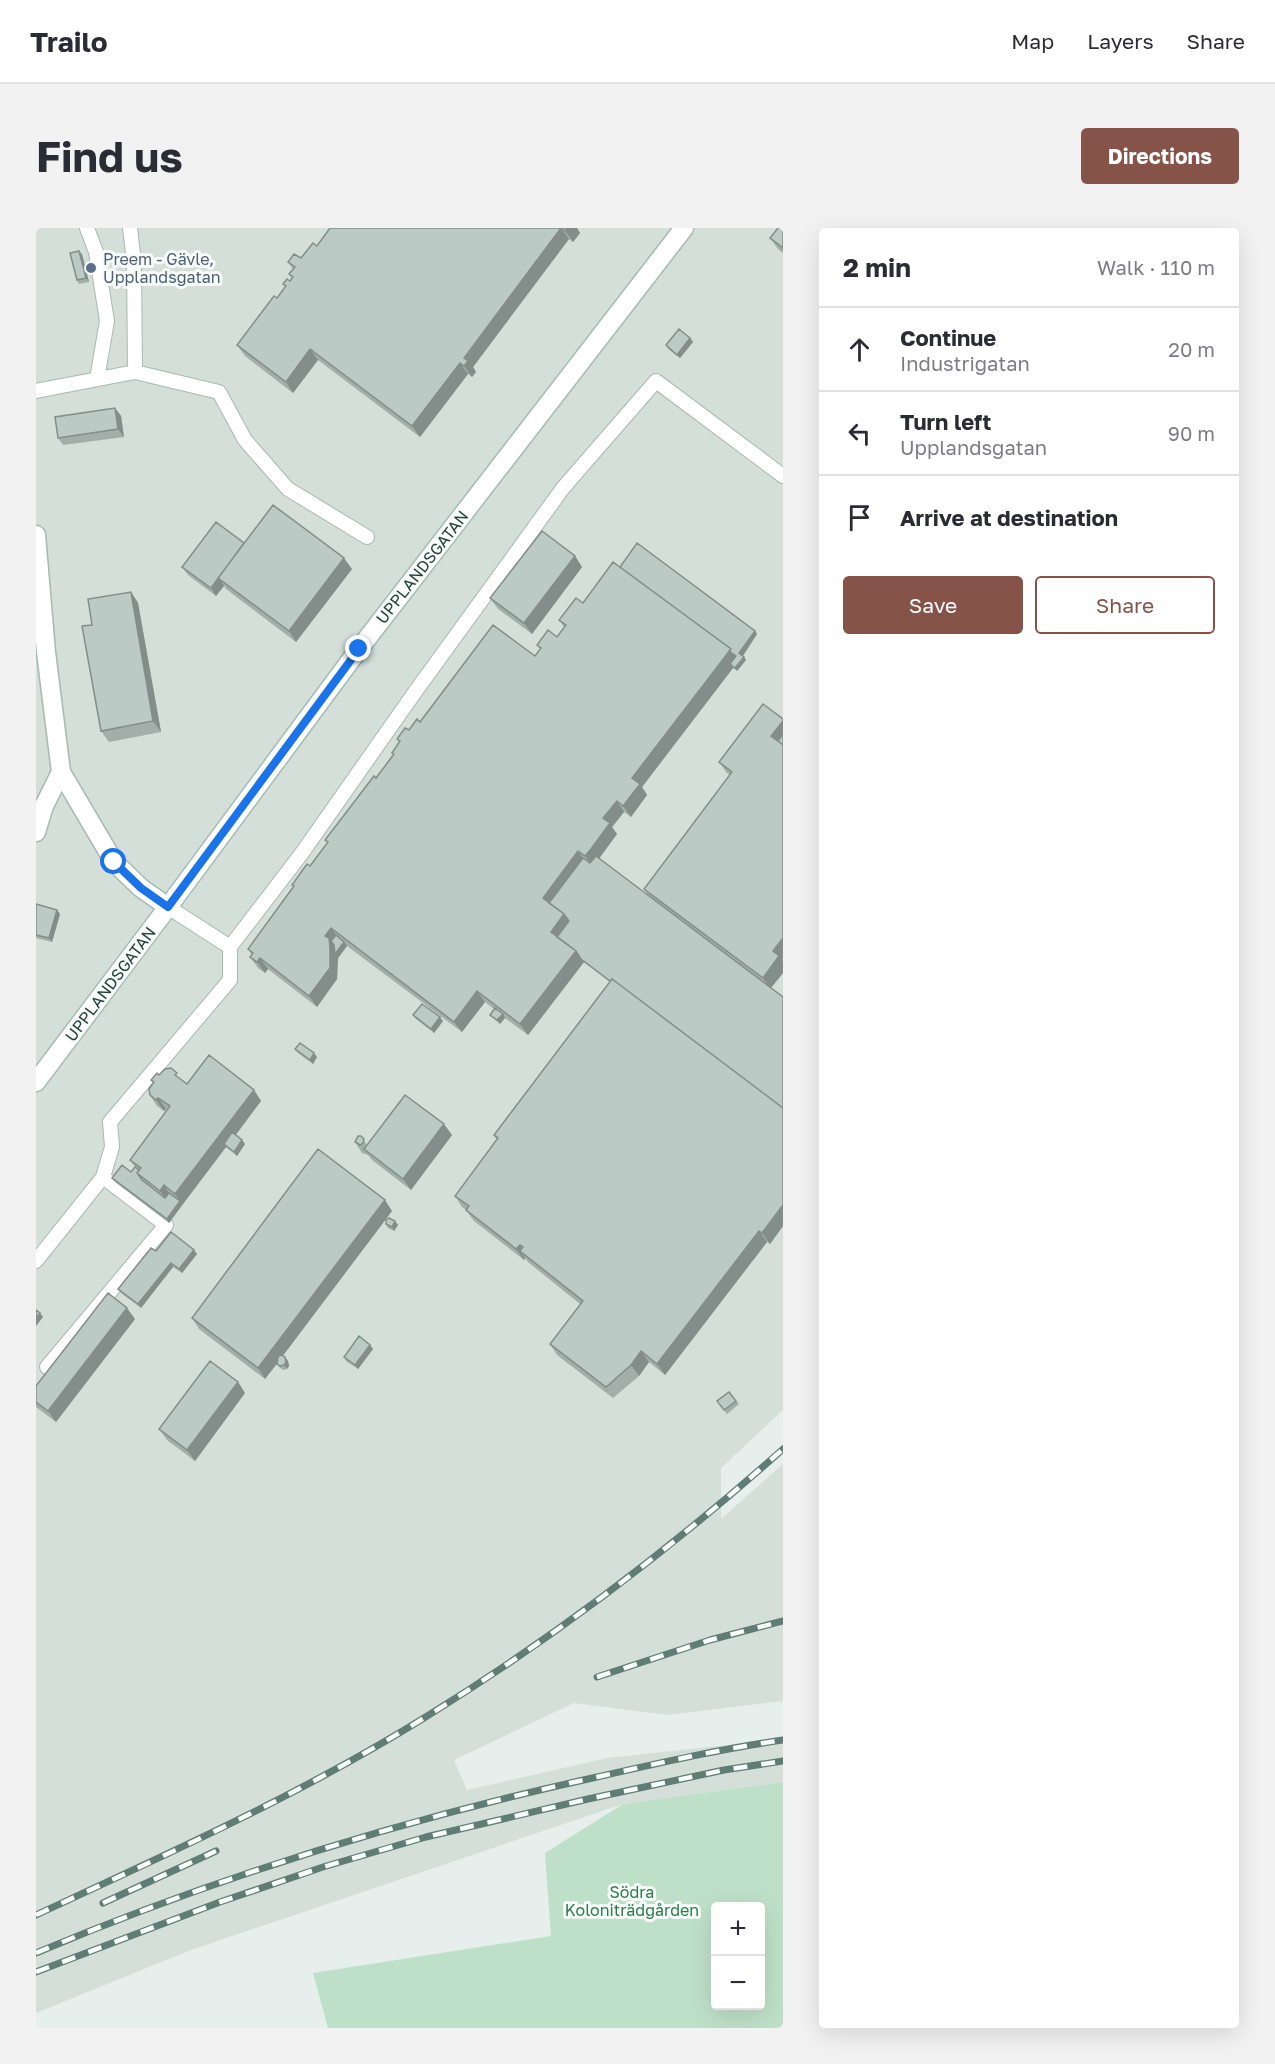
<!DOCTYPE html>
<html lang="en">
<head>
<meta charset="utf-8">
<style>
  :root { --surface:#fff; --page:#f2f2f3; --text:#2b2b33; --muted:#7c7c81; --line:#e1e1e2; --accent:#855347 }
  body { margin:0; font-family:"Golos Text",sans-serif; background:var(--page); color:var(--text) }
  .controls { position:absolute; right:18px; bottom:18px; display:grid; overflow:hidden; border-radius:6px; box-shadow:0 6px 24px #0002 }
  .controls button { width:54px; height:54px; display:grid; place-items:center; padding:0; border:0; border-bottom:2px solid var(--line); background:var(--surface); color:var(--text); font:30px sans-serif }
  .stop { position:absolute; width:18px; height:18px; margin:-14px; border:4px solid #1a73e8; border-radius:50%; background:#fff }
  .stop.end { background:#1a73e8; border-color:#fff; box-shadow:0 2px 6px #0008 }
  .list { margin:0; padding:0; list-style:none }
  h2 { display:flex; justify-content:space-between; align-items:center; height:78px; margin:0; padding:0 24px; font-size:26px }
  h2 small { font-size:20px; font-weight:400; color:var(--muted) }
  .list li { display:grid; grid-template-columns:39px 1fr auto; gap:18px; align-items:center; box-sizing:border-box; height:84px; padding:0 24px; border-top:2px solid var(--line) }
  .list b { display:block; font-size:22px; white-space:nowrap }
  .list p { margin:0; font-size:20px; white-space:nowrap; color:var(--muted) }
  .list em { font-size:20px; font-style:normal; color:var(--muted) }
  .actions { display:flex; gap:12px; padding:18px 24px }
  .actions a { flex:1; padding:14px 0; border:2px solid var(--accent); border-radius:6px; text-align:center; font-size:21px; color:var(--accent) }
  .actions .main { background:var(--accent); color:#fff }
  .icon { flex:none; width:33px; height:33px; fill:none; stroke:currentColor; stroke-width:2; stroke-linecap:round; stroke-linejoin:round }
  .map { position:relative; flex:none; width:747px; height:1800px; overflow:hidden; border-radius:6px }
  header { display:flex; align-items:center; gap:36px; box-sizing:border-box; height:84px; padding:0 30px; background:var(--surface); border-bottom:2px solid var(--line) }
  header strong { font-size:28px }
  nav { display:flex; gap:33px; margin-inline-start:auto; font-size:21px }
  .intro { display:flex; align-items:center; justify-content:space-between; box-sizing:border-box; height:144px; padding:0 36px }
  h1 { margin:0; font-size:42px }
  .button { padding:15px 27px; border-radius:6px; background:var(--accent); color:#fff; font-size:21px; font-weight:700 }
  main { display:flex; gap:36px; padding:0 36px }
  aside { flex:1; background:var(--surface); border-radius:6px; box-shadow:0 6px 24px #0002 }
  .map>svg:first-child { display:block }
  .built { fill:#d4dfda }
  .green { fill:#bfe0c8; fill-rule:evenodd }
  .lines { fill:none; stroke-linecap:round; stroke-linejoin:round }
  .service-casing { stroke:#a8b8b2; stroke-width:16 }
  .minor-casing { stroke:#a8b8b2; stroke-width:21 }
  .tertiary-casing { stroke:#a8b8b2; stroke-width:21 }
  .secondary-casing { stroke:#a4bbb3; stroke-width:21 }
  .service { stroke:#fff; stroke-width:14 }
  .minor { stroke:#fff; stroke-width:18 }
  .tertiary { stroke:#fff; stroke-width:18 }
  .secondary { stroke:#fff; stroke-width:18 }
  .rail-casing { stroke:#5f7d75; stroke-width:7 }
  .rail { stroke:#f7fbf9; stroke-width:4.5; stroke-dasharray:14; stroke-linecap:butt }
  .wall { fill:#a1aea9 }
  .shaded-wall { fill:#838d89 }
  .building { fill:#bbcac4; stroke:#838d89; stroke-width:1.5 }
  .route { stroke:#1a73e8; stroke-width:8 }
  .service-dot { fill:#5c6f8a; stroke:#f7fbf9; stroke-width:2 }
  .labels { text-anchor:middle; stroke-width:6; stroke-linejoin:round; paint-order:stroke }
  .service-label { font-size:16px; fill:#4e5e75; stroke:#f7fbf9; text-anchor:start }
  .street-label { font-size:16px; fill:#24423a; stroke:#f7fbf9 }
  .park-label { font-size:16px; fill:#2d7a4b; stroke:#f7fbf9 }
</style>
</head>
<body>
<header>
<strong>Trailo</strong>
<nav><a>Map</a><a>Layers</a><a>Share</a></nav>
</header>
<div class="intro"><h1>Find us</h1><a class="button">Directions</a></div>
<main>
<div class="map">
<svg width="747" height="1800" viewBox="0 0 747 1800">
  <rect width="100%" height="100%" fill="#e6efeb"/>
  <path class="built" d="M0,0H747V1182L685,1240V1291L747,1236V1473L631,1487L538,1475L418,1532L431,1562L571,1530L747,1511V1554L587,1576L155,1722L0,1785Z"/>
  <path class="green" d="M747,1554V1800H292L277,1745L515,1708L509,1625L587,1576ZM680,1678H724V1778H680Z"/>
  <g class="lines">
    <defs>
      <path id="service" d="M51,0L60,24L71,93L61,151
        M99,144L183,164L209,212L252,261L331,309
        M0,163L99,144L98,34L94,0
        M194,719L266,625L379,464L527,260L620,153L747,248
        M0,1033L67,949
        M11,1139L130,997L67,949L76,919L74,894L194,752V719L132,679"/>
      <path id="minor" d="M0,604L8,578L25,544"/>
      <path id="tertiary" d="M0,307L10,424L25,544L78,634L105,660L132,679"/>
      <path id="secondary" d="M0,854L132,679L323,421L648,0"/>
    </defs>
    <use href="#service" class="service-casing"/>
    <use href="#minor" class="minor-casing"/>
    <use href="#tertiary" class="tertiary-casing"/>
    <use href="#secondary" class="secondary-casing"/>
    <use href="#service" class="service"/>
    <use href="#minor" class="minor"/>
    <use href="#tertiary" class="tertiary"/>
    <use href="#secondary" class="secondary"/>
    <defs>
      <path id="rail" d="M561,1449L674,1412L747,1393
        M67,1675L180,1623
        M0,1687C132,1626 265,1566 388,1490C516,1411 635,1321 747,1221
        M0,1725C181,1649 369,1591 561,1549C623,1535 684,1521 747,1512
        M0,1744L184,1674L287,1639L390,1609L552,1571L688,1542L747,1533"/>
    </defs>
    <use href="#rail" class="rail-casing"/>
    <use href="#rail" class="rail"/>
  </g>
  <path class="wall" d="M294,0H541L544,5L537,14L533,11L437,139L440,144L436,149L432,146L384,209L282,132L257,165L209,128L201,117L241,70L249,59L247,56L254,53L256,50L253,46L257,41L252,34L265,30L281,18Z
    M747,0V25L742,21L734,10Z
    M46,26L53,54L43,56L41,52Z
    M654,110L657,114L644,130L632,121L630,117Z
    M79,180L85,188L88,209L27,217L22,210Z
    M208,315L316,341L260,414L190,361L188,358L180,368L152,347L146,339Z
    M539,328L546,339L496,406L462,381L454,370Z
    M584,339L719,403L721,406L707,428L710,432L701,443L697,440L606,559L611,567L595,589L588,584L576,599L581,606L563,630L613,668L608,661L694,547L691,545L683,534L747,491V731L746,732L747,733V745L735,760L747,769V998L734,1016L731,1014L629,1147L613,1134L603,1148L577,1170L521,1127L514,1116L544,1076L492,1034L489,1030L488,1032L438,993L430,982L426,979L419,968L461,912L458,907L574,754L548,734L492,807L469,790L464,796L457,790L454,787L458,781L449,774L426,804L311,718L302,730L301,751L281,779L232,741L229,745L222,740L214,729L216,727L212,721L258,659L256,657L274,638L291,615L289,612L358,527L356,525L363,514L361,511L384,494L499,428L504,421L501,417L521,409L528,399L523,392L547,375Z
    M95,364L102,375L125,504L73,514L65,503L56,397Z
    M0,676L21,682L24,686L16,714L0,710Z
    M377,787L407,793L398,805L380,791Z
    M259,821L281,829L277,836L262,825Z
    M123,847L147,853L151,856L218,862L225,873L200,907L206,912L209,916L201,928L190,919L133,995L79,954L76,950L95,944L99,939L94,932L132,882L130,881L128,883L121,878L114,867L117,855L115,852Z
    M416,907L375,962L336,932L332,927L326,925L319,914L325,908L331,917Z
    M356,983L247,1128L252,1133L253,1138L251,1141L247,1142L243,1139L241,1136L229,1151L163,1101L156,1090Z
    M359,993L362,997L358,1003L352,1000L350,996Z
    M120,1023L161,1026L146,1045L137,1039L105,1080L85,1065L82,1061Z
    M99,1091L20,1194L0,1179V1156L1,1157Z
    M334,1117L337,1121L322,1141L310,1133L308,1129Z
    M693,1164L703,1176L691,1186L681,1173Z
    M209,1165L159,1233L131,1212L123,1201Z"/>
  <path class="shaded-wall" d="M525,0L533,11L437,139L440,144L436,149L428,138V130Z
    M532,0H541L544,5L537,14L529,3Z
    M43,23L46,26L53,54L50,50Z
    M654,110L657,114L644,130L641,127Z
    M274,121L282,132L257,165L250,154Z
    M424,135L432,146L384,209L376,198Z
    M79,180L85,188L88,209L82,201Z
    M539,328L546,339L496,406L488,395Z
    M308,330L316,341L260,414L253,403Z
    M183,350L188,358L180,368L175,360Z
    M95,364L102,375L125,504L117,493Z
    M719,403L721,406L706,429L703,425Z
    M695,421L703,432L694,436L697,440L606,559L611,567L595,589L587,578L596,550Z
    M708,429L710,432L701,443L699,440Z
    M747,493V514L744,518L735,508Z
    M581,573L588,584L576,599L581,606L557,639L549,628L567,590Z
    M542,623L550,634L515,680L507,670Z
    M21,682L24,686L16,714L13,710Z
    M528,686L535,697L523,714L515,704Z
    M295,700L303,711L308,714L311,718L302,730L301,751L281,779L273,768L289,708Z
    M747,710V731L746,732L747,733V745L734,761L727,750L737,723Z
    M540,723L548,734L492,807L484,796Z
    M224,730L232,741L229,745L221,734Z
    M441,763L449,774L426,804L418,794Z
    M467,786L469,790L464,796L461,792Z
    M404,789L407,793L398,805L395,801Z
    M278,825L281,829L277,836L274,832Z
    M218,862L225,873L191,918L188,916L190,919L146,977L139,966Z
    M122,870L130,881L128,883L120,872Z
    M408,896L416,907L375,962L367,951Z
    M206,912L209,916L201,928L198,924Z
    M128,957L135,968L132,974L124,963Z
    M349,972L356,983L229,1151L222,1140Z
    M144,973L146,977L133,995L131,991Z
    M747,977V998L734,1016L726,1005Z
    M359,993L362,997L358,1003L356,999Z
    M723,1003L731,1014L629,1147L621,1136Z
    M484,1017L491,1028L484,1023L489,1030L488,1032L480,1021Z
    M158,1022L161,1026L146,1045L143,1041Z
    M135,1035L137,1039L105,1080L102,1076Z
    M91,1080L99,1091L20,1194L12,1183Z
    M4,1085L7,1089L0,1098V1090Z
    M334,1117L337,1121L322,1141L319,1137Z
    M605,1123L613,1134L603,1148L595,1137Z
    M249,1129L252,1133L253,1138L251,1141L248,1137Z
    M202,1154L209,1165L159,1233L151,1222Z"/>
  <path class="building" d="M294,0H532L529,3L525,0L428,130L432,133L428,138L424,135L376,198L274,121L250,154L201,117L238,68L241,70L250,58L247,56L251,51L254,53L257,49L253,46L259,39L252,34L258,26L265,30L277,15L281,18Z
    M742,0H747V20L734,10Z
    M43,23L50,50L41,52L34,25Z
    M643,101L654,110L641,127L630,117Z
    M79,180L82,201L22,210L19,189Z
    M237,277L308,330L253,403L182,350Z
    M180,294L208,315L175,360L146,339Z
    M506,303L539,328L488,395L454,370Z
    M601,315L719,403L703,425L708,429L699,440L694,436L700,428L693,423L695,421L584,339Z
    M577,334L695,421L596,550L604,556L587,578L581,573L567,590L574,595L555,621L549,628L542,623L507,670L528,686L515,704L540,723L484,796L441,763L418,794L295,700L289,708L293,710L294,719V740L273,768L224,730L221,734L214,729L217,725L212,721L258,658L256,657L271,636L274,638L292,614L289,612L338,548L340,550L358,526L356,525L364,513L361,511L369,500L373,502L381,491L384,494L457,397L499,428L505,420L501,417L512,402L521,409L530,397L523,392L540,370L547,375Z
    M95,364L117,493L65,503L46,398L56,397L52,371Z
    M727,476L747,491V493L735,508L747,517V710L737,723L743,728L727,750L608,661L696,544L683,534Z
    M747,506V517L742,513Z
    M560,628L747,769V880L576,751L574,753L545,731L540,723L521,709L533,693L528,686L513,675L547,630L554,635Z
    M0,676L21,682L13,710L0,707Z
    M300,707L308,714L299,726L298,717L295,713Z
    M576,751L747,880V977L726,1005L723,1003L621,1136L605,1123L595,1137L570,1159L514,1116L547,1073L484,1023L487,1019L484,1017L480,1021L430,982L433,978L419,968L462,910L458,907Z
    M386,776L404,789L395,801L377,787Z
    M459,780L467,786L461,792L454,787Z
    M264,815L278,825L274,832L259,821Z
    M173,827L218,862L139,966L128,957L124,963L101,945L105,940L94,932L134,878L122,870L120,872L114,867L113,861L118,854L115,852L121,845L123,847L129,841L135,840L141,845L139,847L151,856Z
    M369,867L408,896L367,951L328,921Z
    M196,904L206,912L198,924L188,916Z
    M322,908H325L328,911L327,915L324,917L319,914Z
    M282,921L349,972L222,1140L156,1090Z
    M86,937L95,944L99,939L103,942L101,945L106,952L129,970L133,965L144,973L131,991L76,950Z
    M353,990L359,993L356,999L350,996V992Z
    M135,1004L158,1022L143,1041L135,1035L102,1076L82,1061L115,1020L120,1023Z
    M72,1065L91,1080L12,1183L0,1174V1158Z
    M0,1082L4,1085L0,1090Z
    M323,1108L334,1117L319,1137L308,1129Z
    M245,1127L249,1129L250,1134L248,1137L244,1138L241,1136L242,1129Z
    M174,1133L202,1154L151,1222L123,1201Z
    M693,1164L700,1173L688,1182L681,1173Z"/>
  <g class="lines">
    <path class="route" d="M78,634L105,660L132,679L323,421"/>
  </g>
  <circle class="service-dot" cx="55" cy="40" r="6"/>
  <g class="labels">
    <g class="service-label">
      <text x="67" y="37">Preem - Gävle,<tspan x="67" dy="18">Upplandsgatan</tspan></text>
    </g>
    <g class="street-label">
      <text transform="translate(386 339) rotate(-52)" y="6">UPPLANDSGATAN</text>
      <text transform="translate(74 756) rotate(-53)" y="6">UPPLANDSGATAN</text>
    </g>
    <g class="park-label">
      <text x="596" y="1670">Södra<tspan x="596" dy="18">Koloniträdgården</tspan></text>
    </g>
  </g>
</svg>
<div class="controls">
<button>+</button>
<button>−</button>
</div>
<div class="stop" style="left:78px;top:634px"></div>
<div class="stop end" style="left:323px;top:421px"></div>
</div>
<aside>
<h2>2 min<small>Walk · 110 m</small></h2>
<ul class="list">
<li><svg class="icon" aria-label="ahead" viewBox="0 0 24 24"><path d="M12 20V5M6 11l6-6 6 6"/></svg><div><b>Continue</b><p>Industrigatan</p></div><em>20 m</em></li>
<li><svg class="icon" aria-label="left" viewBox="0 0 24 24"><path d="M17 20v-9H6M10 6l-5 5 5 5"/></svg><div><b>Turn left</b><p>Upplandsgatan</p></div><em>90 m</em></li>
<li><svg class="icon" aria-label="arrive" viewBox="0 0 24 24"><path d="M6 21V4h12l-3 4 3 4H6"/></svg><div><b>Arrive at destination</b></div></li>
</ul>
<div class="actions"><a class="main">Save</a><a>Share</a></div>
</aside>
</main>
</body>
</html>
